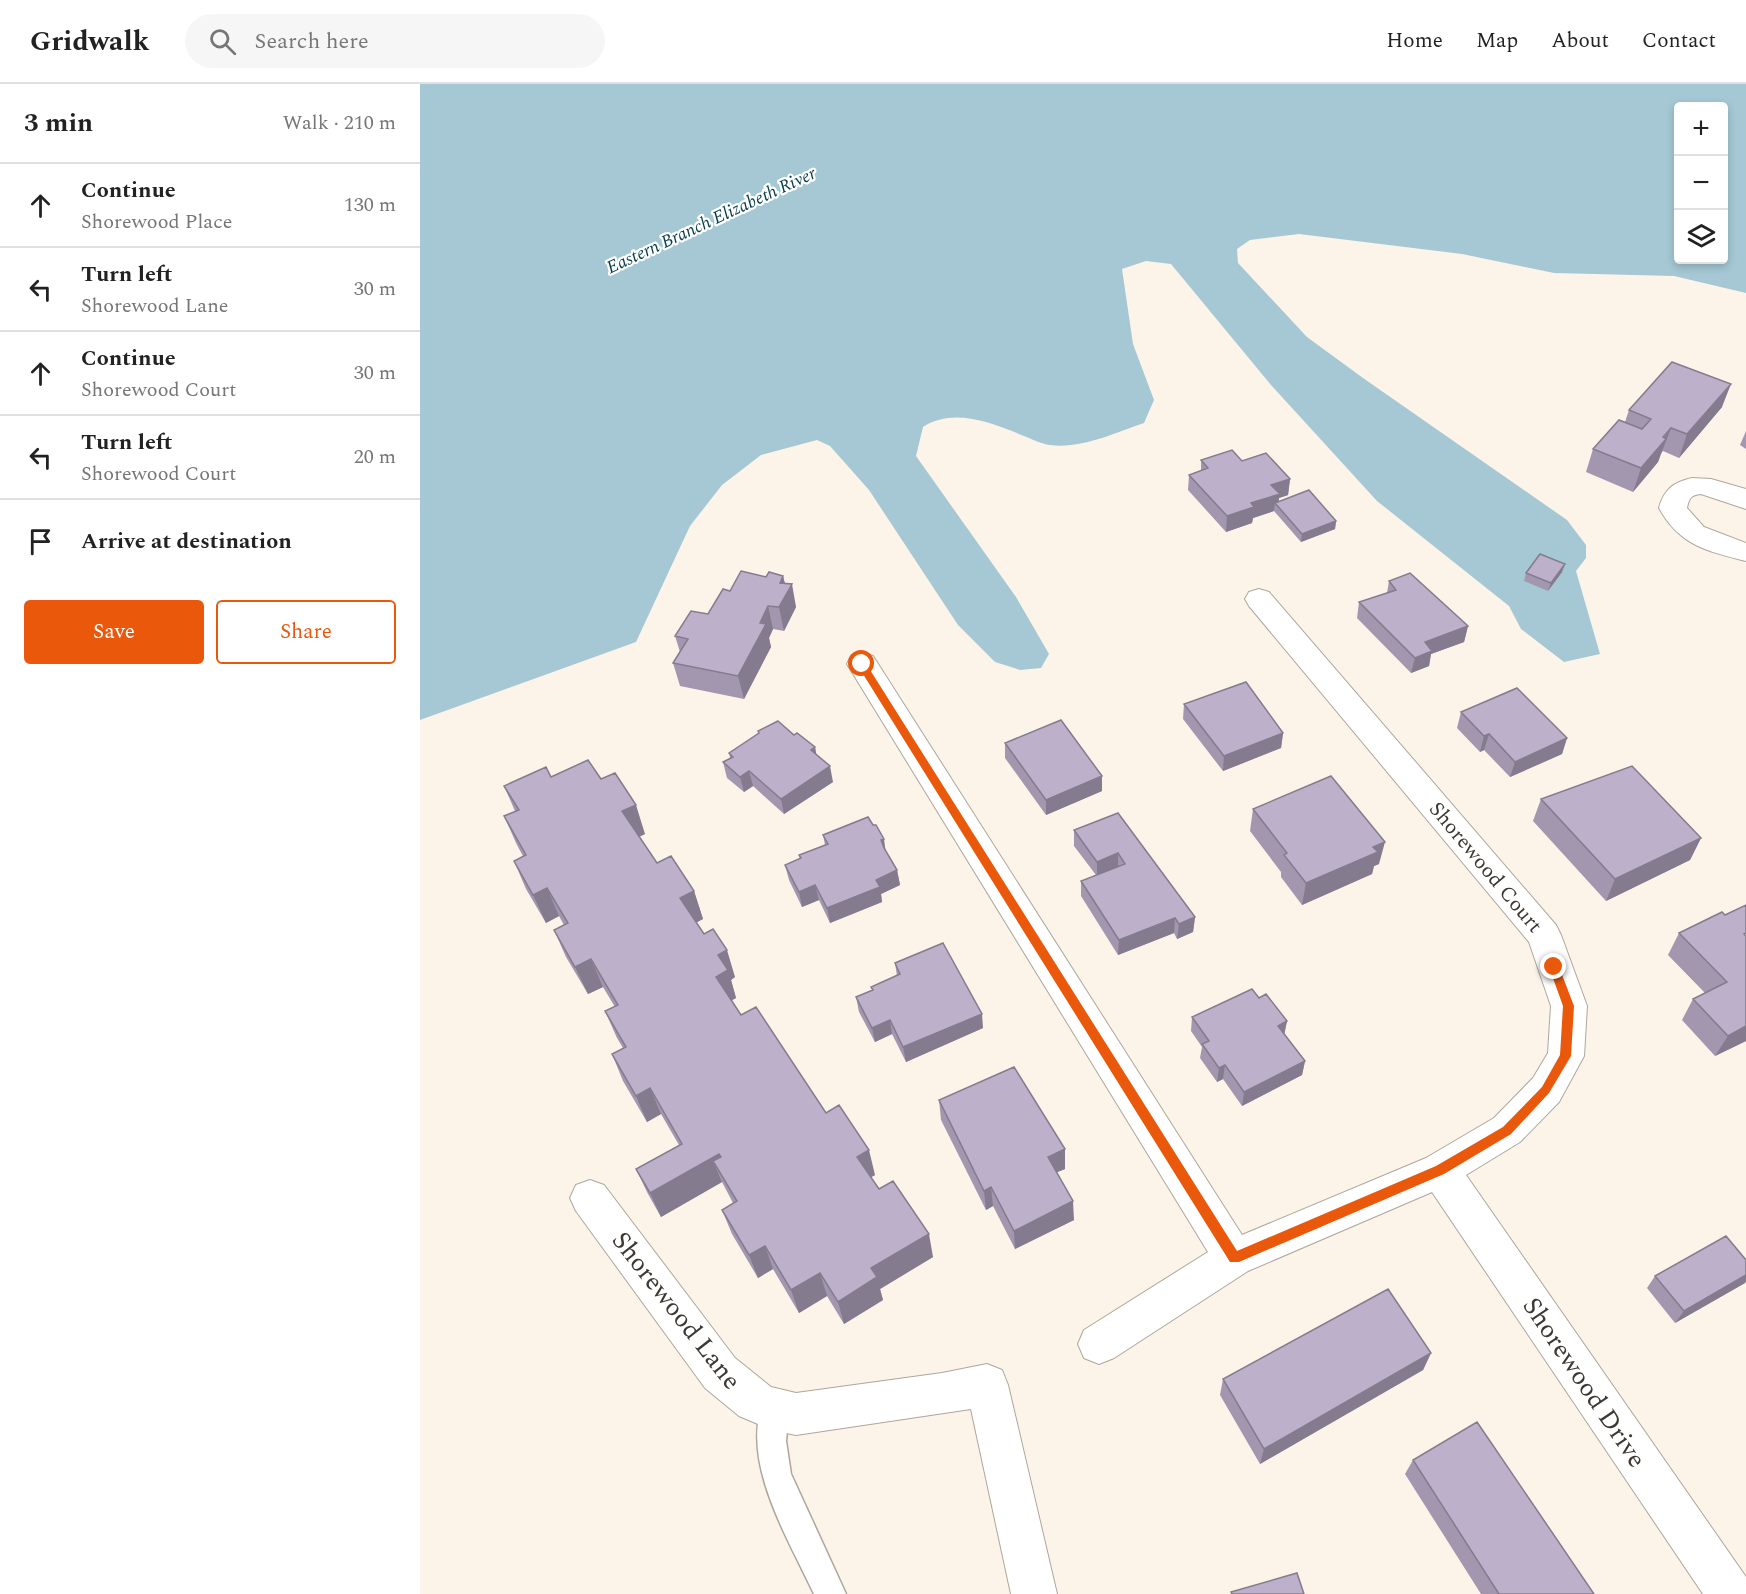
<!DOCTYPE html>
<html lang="en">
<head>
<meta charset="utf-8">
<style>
  :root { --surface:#fff; --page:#f6f6f6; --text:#222; --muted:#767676; --line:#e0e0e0; --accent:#ea580c }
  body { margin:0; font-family:Spectral,serif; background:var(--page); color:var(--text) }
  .controls { position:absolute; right:18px; top:18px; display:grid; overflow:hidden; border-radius:6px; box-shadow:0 3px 9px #0003 }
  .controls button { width:54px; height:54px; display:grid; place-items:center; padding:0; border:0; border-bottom:2px solid var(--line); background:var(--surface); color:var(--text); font:30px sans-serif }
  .stop { position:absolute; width:18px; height:18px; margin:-14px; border:4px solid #ea580c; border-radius:50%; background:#fff }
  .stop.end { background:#ea580c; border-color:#fff; box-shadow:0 2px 6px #0008 }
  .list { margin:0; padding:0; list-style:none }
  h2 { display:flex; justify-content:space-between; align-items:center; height:78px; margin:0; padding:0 24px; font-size:26px }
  h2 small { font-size:20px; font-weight:400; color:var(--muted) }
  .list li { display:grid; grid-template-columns:39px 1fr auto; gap:18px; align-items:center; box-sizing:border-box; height:84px; padding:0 24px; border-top:2px solid var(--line) }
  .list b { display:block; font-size:22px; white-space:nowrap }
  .list p { margin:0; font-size:20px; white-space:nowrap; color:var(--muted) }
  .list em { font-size:20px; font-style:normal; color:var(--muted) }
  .actions { display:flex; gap:12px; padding:18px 24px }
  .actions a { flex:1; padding:14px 0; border:2px solid var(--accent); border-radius:6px; text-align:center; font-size:21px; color:var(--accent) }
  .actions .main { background:var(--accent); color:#fff }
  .icon { flex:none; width:33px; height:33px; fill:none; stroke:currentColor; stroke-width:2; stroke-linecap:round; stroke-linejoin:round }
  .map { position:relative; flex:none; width:1326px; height:1510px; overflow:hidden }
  header { display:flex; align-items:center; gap:36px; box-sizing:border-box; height:84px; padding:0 30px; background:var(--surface); border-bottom:2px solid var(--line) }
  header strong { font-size:28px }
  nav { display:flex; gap:33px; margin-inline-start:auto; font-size:21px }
  .search { width:420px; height:54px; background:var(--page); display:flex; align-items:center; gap:15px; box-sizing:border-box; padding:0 21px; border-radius:33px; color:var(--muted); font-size:22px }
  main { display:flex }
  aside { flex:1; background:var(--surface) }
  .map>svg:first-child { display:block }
  .water { fill:#a5c8d4; fill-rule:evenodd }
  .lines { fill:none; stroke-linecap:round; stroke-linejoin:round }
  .lane-casing { stroke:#aea69b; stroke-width:3 }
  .street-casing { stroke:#aea69b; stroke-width:2 }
  .lane { fill:#fff; fill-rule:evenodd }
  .street { fill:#fff; fill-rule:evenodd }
  .wall { fill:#a297af }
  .shaded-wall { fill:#847b8e }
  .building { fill:#bcb0cb; stroke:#847b8e; stroke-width:1.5 }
  .route { fill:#ea580c }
  .labels { text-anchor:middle; stroke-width:4.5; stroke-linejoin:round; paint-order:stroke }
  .far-water-label { font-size:18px; font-style:italic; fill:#063b49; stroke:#fff }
  .street-label { font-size:21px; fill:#3c3834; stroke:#fff }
  .near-street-label { font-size:26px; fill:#3c3834; stroke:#fff }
</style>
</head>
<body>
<header>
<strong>Gridwalk</strong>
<div class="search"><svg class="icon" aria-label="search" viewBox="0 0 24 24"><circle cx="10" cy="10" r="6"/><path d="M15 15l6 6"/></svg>Search here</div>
<nav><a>Home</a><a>Map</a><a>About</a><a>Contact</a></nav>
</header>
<main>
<aside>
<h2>3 min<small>Walk · 210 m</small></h2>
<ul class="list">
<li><svg class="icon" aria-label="ahead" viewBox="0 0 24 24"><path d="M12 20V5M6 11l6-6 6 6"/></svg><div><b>Continue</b><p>Shorewood Place</p></div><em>130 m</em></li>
<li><svg class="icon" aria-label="left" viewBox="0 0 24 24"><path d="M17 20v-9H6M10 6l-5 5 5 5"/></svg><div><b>Turn left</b><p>Shorewood Lane</p></div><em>30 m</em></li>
<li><svg class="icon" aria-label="ahead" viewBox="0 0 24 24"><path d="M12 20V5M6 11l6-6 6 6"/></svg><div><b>Continue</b><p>Shorewood Court</p></div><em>30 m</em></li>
<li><svg class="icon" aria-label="left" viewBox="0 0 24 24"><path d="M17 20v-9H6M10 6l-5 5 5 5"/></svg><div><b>Turn left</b><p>Shorewood Court</p></div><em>20 m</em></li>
<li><svg class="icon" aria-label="arrive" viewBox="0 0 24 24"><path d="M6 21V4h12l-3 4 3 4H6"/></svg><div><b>Arrive at destination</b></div></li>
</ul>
<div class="actions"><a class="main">Save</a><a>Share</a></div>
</aside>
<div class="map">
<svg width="1326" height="1510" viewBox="0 0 1326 1510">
  <rect width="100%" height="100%" fill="#fdf4e9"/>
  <path class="water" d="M0,0H1326V209L1254,192L1134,189L1042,170L879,150L830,156L817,165L818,179L887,253L943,294L1147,436L1166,461V474L1156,487L1180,570L1144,578L1101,545L1089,522L957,417L851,301L751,180L726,177L702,185L713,260L734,316L724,339C694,349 662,365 630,361C621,360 612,355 604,352C572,339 534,323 503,343L496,372L596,513L629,570L621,584L600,586L575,578L538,541L449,406L410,362L397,356L341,371L302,401L270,442L216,558L0,636ZM1258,22H1304V176H1258Z"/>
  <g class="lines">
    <defs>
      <path id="lane" d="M354,1312L364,1317L369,1327L366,1357L371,1390L426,1510H394C369,1456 319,1376 344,1317Z"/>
      <path id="street" d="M1272,394L1291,395L1326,405V425L1281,410C1271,411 1269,414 1267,424L1284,443L1326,459V477C1287,467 1260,462 1239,424C1244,405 1254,398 1272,394Z
        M839,505L849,508L1136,841L1141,851L1167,922L1164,972L1139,1018L1100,1058L1046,1091L1326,1493V1510H1283L1012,1108L828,1187L694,1274L679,1280L664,1274L658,1260L664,1246L788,1168L427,580L431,572L442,569L453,572L822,1151L1006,1074L1074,1034L1113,994L1128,969L1131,922L1109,858L829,522L825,515L829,508Z
        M170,1096L184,1101L315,1274L351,1303L376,1309L522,1289L567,1280L582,1286L588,1301L637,1510H591L551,1325L376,1351L352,1346L319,1332L285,1304L156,1127L150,1114L156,1101Z"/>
    </defs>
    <use href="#lane" class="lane-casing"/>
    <use href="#street" class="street-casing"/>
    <use href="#lane" class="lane"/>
    <use href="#street" class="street"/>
  </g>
  <path class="wall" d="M1302,323L1259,374L1243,367L1241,369L1238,378L1213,408L1166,388L1173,365L1205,338L1209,326Z
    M1326,347V365L1320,361Z
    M781,376L822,377L870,395L868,411L859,414V417L916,437L915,445L881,458L854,427L833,434L832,439L806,448L768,406L769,391L781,387Z
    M1142,488L1128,507L1104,497L1106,489Z
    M363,492L365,499L376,523L364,547L353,545L349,554L351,563L324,615L260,602L253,579L260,568L255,552L288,530L310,507L346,493Z
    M969,497L1048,542L1044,558L1011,570L1009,582L991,589L937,534L939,518L967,509Z
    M764,620L863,649L861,664L803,687L763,635Z
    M1041,628L1147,654L1142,670L1090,693L1064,666L1060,668L1037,644Z
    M338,647L374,651L395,663L396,671L413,698L364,730L333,702L324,708L307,694L303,678L310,674L309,669L338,650Z
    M585,659L682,707L626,731L585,674Z
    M131,693L181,695L225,750L219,753L237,779L274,807L283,835L276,838L315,893L311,896L316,914L312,916L321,931L406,1029L455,1091L451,1093L459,1105L513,1173L460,1205L463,1216L424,1240L407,1212L379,1229L353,1185L338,1194L312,1150L302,1126L313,1119L302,1098L241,1133L228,1110L216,1085L259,1061L241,1030L227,1038L203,997L192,970L203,964L197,954L185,927L195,923L183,903L168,910L146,873L134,846L144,841L139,832L126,839L106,805L94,777L103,772L97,761L84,732L95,727L84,702Z
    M1121,715L1281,754L1270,776L1186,817L1113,737Z
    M833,725L959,780L954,782L952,790L882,821L861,793V788L830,747Z
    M698,729L775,833L773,848L757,855L754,849L698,871L661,812V797L676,791L654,762V746Z
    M403,751L466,767L477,786L480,801L461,810L462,818L410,839L399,816L382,823L369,796L365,781L380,775L379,771L405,761Z
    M1302,828L1326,957L1295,972L1262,936L1273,915L1285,909L1248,871L1259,849Z
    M475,879L563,944L486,978L472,950L455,958L439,928L436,913L452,906L451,903L477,892Z
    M839,914L867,937L864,950L885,977L882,991L822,1022L803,995L797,998L780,974L782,963L771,947L772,933Z
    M519,1016L645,1085L637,1088L654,1136L595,1165L573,1122L566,1126L521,1036Z
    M1326,1176V1197L1325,1199L1255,1239L1227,1204L1235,1192Z
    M1011,1269L1003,1286L840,1380L800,1311L803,1295Z
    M993,1376L1174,1510H1061L985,1390Z"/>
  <path class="shaded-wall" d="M1311,300L1302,323L1259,374L1267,350Z
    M1251,344L1238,378L1213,408L1221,384Z
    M870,395L868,411L859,414L858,422L855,419L854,427L833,434L832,439L806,448L807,432L831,419L851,401Z
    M916,437L915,445L881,458L882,450Z
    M1145,480L1142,488L1128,507L1131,499Z
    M363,492L367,510L372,500L376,523L364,547L359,523L360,499Z
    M348,522L353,545L349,554L351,563L324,615L318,592Z
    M1048,542L1044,558L1011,570L1009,582L991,589L995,574L1005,558Z
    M863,649L861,664L803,687L804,672Z
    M1069,650L1064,666L1060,668L1064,652Z
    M1147,654L1142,670L1090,693L1095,678Z
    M395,663L398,679L391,666Z
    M410,682L413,698L364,730L361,715Z
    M329,687L333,702L324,708L320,693Z
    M682,692V707L626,731V716Z
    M216,721L225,750L212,756L202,727Z
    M1281,754L1270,776L1186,817L1195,795Z
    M464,755L466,770L461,756Z
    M965,758L959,780L954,782L952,790L882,821L886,799L953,763Z
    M698,769V784L677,793V778Z
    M477,786L480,801L461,810L462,818L410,839L407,824L456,796Z
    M395,801L399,816L382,823L379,808Z
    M127,804L139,832L126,839L113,811Z
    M274,807L283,835L270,842L260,814Z
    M775,833L773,848L757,855L759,840Z
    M755,834L754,849L698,871L699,856Z
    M307,866L315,893L311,896L316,914L305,920L296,893L298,871Z
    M171,875L183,903L168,910L155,883Z
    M562,930L563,944L486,978L483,963Z
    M470,936L472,950L455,958L452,944Z
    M867,937L864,952L858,942Z
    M1326,942V957L1295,972L1308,952Z
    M885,977L882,991L822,1022L824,1008Z
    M805,981L803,995L797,998L799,984Z
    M230,1004L241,1030L227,1038L216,1012Z
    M645,1065V1085L628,1092V1073Z
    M449,1066L455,1091L443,1098L437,1073Z
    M299,1070L308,1095L293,1077L302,1098L241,1133L230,1109Z
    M571,1103L573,1122L566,1126L564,1107Z
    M653,1117L654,1136L595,1165L594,1147Z
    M509,1150L513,1173L460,1205L463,1216L424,1240L418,1218L451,1184Z
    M345,1162L353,1185L338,1194L329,1171Z
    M400,1189L407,1212L379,1229L371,1206Z
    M1326,1191V1197L1325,1199L1255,1239L1264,1227Z
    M1011,1269L1003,1286L840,1380L844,1365Z"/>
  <path class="building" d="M1252,278L1311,300L1267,350L1251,344L1243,353L1246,355L1221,384L1173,365L1199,336L1222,345L1231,335L1209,326Z
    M812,366L822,377L846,369L870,395L851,401L860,410L831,419L834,423L807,432L769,391L788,384L781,376Z
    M889,406L916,437L882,450L855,419Z
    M1120,470L1145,480L1131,499L1106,489Z
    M321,487L346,493L349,488L363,492L360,499L372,500L359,523L348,522L340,539L346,540L318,592L253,579L268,555L255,552L271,527L288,530L303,505L310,507Z
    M990,489L1048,542L1005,558L1012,567L995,574L939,518L976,506L969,497Z
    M826,598L863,649L804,672L764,620Z
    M1097,604L1147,654L1095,678L1069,650L1064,652L1041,628Z
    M641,636L682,692L626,716L585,659Z
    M358,637L374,651L377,649L395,663L391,666L410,682L361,715L329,687L320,693L303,678L313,673L309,669L339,649L338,647Z
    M168,676L181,695L195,689L216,721L202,727L237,779L251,772L274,807L260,814L284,850L293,845L307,866L298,871L308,886L296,893L321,931L336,923L406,1029L419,1021L449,1066L437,1073L459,1105L473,1097L509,1150L451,1184L457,1193L418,1218L400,1189L371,1206L345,1162L329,1171L302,1126L317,1117L293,1077L301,1073L299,1070L230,1109L216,1085L262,1060L230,1004L216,1012L192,970L206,963L185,927L198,921L171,875L155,883L134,846L148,839L127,804L113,811L94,777L106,771L84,732L99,726L84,702L126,683L131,693Z
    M1212,682L1281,754L1195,795L1121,715Z
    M911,692L965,758L953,763L958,768L886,799L864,771L867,769L833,725Z
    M698,729L775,833L759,840L755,834L699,856L661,797L705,780L698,769L677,778L654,746Z
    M448,733L453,741H456L464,755L461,756L464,764L477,786L456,796L460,803L407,824L395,801L379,808L365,781L381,774L379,771L408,760L403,751Z
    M1326,821V849L1324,850L1326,852V942L1308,952L1273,915L1307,898L1259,849L1302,828L1305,831Z
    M523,859L562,930L483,963L470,936L452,944L436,913L453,906L451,903L480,890L475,879Z
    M832,905L839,914L846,910L867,937L858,942L885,977L824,1008L805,981L799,984L782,960L789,957L772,933Z
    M594,983L645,1065L628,1073L653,1117L594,1147L571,1103L564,1107L519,1016Z
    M1306,1152L1326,1176V1191L1264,1227L1235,1192Z
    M968,1205L1011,1269L844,1365L803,1295Z
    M1057,1338L1174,1510H1079L993,1376Z
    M877,1489L884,1510H812L811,1508Z"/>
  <path class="route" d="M442,577L445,578L817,1167L1016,1082L1083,1043L1122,1003L1140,971L1143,922L1129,883L1134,878L1139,883L1154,922L1151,972L1129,1009L1091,1050L1024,1090L819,1178H810L438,582L437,580Z"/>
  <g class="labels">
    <g class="far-water-label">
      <text transform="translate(291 136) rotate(-25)" y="6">Eastern Branch Elizabeth River</text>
    </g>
    <g class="street-label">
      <text transform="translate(1066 783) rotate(50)" y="7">Shorewood Court</text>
    </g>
    <g class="near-street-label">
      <text transform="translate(257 1226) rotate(52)" y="9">Shorewood Lane</text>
      <text transform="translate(1165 1298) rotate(56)" y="9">Shorewood Drive</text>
    </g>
  </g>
</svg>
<div class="controls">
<button>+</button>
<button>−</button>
<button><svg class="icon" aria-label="layers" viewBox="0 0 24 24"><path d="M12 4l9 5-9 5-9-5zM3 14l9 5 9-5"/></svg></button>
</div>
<div class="stop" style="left:442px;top:580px"></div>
<div class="stop end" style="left:1134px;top:883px"></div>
</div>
</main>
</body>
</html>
